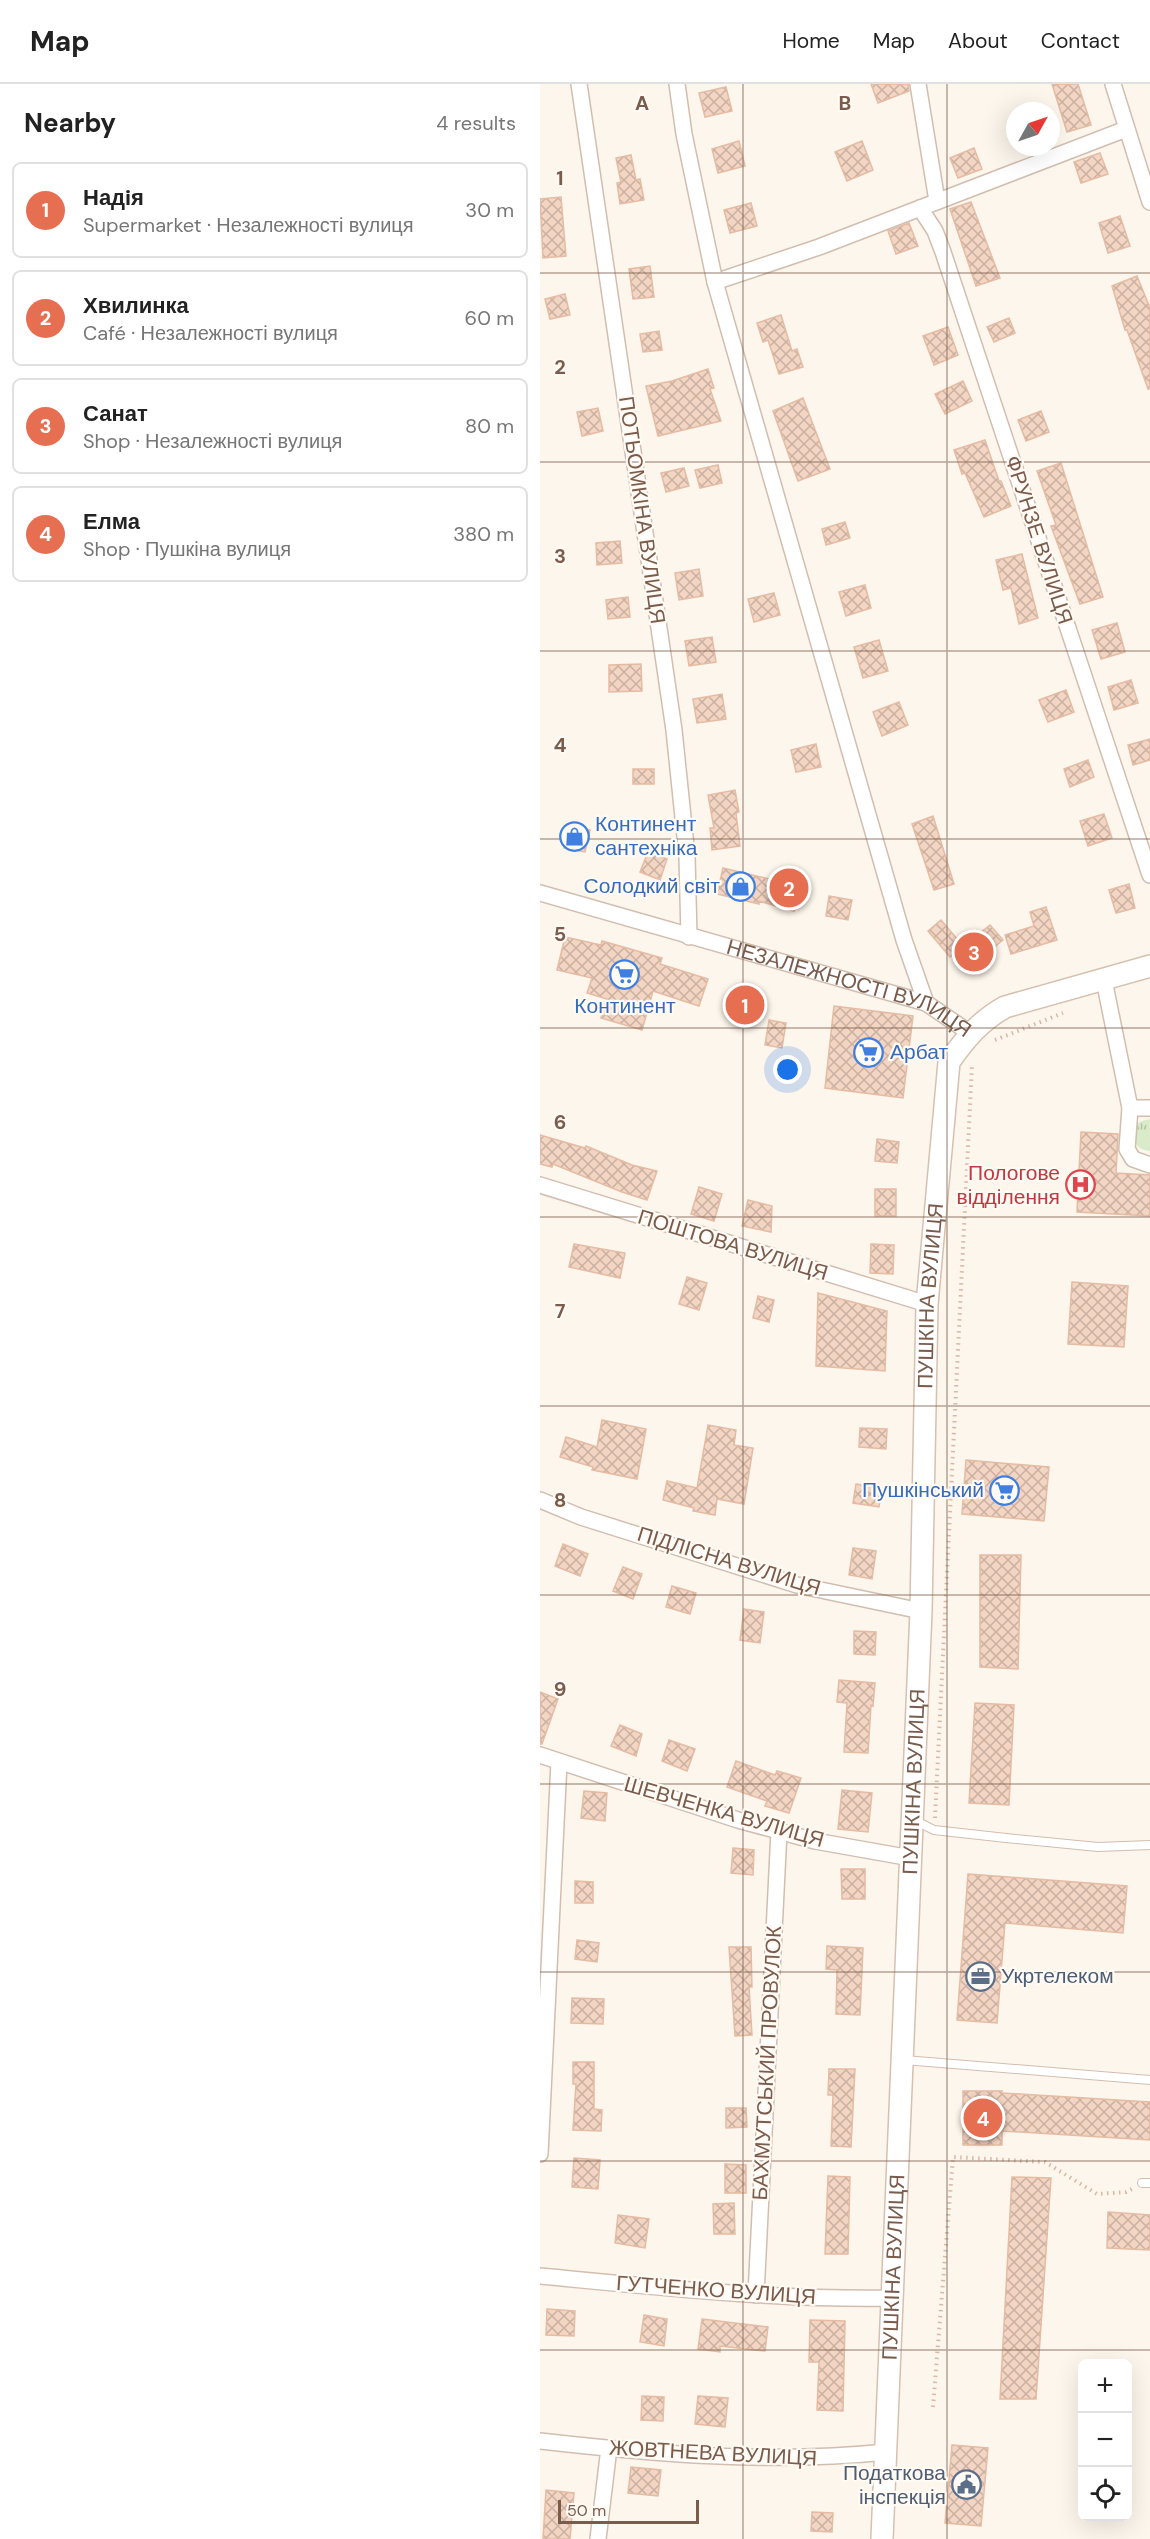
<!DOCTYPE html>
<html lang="en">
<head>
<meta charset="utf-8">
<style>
  :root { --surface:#fff; --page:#f6f6f6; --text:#222; --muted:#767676; --line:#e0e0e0; --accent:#e76f51 }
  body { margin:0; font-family:"DM Sans",sans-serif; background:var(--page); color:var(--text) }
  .controls { position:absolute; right:18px; bottom:18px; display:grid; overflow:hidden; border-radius:9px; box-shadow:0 6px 24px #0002 }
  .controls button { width:54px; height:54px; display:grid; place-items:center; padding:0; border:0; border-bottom:2px solid var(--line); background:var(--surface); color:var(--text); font:30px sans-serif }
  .compass { position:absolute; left:466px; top:18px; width:54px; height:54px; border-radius:50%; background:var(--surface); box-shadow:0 6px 24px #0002; rotate:50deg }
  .scale { position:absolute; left:18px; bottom:15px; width:141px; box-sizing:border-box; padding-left:6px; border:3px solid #7a5c4d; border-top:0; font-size:16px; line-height:21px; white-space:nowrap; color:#7a5c4d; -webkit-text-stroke:4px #fffaf3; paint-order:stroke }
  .you { position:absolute; left:248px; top:986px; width:21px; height:21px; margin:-15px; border:4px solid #fff; border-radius:50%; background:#1a73e8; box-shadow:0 0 0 9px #1a73e833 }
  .badge { display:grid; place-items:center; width:39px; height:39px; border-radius:50%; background:var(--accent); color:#fff; font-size:20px; font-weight:700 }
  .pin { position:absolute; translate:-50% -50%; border:3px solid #fff; box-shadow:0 2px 6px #0006 }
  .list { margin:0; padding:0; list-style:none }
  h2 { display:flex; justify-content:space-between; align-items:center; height:78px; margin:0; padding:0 24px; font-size:26px }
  h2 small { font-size:20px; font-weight:400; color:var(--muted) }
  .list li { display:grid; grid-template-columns:39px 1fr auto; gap:18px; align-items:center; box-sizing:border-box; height:96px; margin:0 12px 12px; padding:0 12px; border:2px solid var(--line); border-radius:9px }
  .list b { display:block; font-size:22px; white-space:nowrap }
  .list p { margin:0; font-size:20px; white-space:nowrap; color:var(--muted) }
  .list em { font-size:20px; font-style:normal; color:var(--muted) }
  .icon { flex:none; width:33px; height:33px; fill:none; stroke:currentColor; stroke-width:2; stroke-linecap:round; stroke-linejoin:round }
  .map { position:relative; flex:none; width:610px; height:2455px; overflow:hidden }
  header { display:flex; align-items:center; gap:36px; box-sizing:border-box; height:84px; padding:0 30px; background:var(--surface); border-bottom:2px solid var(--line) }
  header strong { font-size:28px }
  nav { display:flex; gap:33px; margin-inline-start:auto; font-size:21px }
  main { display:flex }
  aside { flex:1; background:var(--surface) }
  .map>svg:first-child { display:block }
  .grass { fill:url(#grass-tufts) }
  .building { fill:url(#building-cross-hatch); stroke:#e6bba3; stroke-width:1.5 }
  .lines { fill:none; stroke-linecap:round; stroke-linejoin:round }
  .lane-casing { stroke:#d1beb0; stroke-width:10 }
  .street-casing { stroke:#d1beb0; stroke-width:18 }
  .secondary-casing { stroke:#d6c0b0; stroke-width:24 }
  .path { stroke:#d9b8a5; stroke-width:4; stroke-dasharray:1.5 4.5; stroke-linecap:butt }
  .lane { stroke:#fff; stroke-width:8 }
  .street { stroke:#fff; stroke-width:15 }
  .secondary { stroke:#fff; stroke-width:21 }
  .grid { fill:none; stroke:#7a5c4d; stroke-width:1.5; stroke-opacity:0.55 }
  .labels { text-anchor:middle; stroke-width:4.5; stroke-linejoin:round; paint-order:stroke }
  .street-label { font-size:21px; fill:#7a5c4d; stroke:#fffaf3 }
  .shop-label { font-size:21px; fill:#366cbe; stroke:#fffaf3; text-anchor:start }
  .health-label { font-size:21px; fill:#be3a42; stroke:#fffaf3; text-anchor:end }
  .service-label { font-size:21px; fill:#4e5e75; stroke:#fffaf3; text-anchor:start }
  .grid-label { font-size:20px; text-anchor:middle; font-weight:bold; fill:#7a5c4d; stroke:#fffaf3; stroke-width:4.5; stroke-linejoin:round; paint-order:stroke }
</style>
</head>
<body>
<header>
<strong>Map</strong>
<nav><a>Home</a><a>Map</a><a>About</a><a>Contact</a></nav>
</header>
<main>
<aside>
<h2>Nearby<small>4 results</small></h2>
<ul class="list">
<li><span class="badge">1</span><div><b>Надiя</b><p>Supermarket · Незалежності вулиця</p></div><em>30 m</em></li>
<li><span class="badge">2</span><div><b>Хвилинка</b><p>Café · Незалежності вулиця</p></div><em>60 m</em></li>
<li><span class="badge">3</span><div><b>Санат</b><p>Shop · Незалежності вулиця</p></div><em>80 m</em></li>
<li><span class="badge">4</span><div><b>Елма</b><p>Shop · Пушкіна вулиця</p></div><em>380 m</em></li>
</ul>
</aside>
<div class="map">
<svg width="610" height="2455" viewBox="0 0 610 2455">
  <defs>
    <pattern id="grass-tufts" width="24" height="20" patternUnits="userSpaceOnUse" patternTransform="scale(1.5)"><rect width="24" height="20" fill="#d8ecc9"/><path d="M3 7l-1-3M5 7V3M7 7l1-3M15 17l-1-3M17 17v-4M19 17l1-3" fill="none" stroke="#b4c2a5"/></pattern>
    <pattern id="building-cross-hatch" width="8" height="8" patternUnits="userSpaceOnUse" patternTransform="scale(1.5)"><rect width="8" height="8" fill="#f3d5c3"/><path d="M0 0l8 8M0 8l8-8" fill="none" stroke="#cab0a1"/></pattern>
  </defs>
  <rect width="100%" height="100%" fill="#fdf6ec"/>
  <path class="grass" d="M610,1035V1067C601,1067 597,1062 592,1055C594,1042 596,1037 610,1035Z"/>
  <path class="building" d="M331,0H368L369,7L338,19Z
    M512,0H538L551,41L527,48Z
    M186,3L192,27L165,33L159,9Z
    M199,57L205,82L178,89L172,65Z
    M322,57L333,86L307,97L295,68Z
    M434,64L442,85L418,94L410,74Z
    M560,69L568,90L541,99L534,78Z
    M91,71L96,96L100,95L104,116L80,120L77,99L81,98L76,74Z
    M21,113L26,172L3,174L0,115Z
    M431,118L460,194L436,202L410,125Z
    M211,119L217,142L190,149L184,126Z
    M580,132L590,162L568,169L559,139Z
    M369,139L378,162L356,170L348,147Z
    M110,182L114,213L93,215L89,185Z
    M597,192L610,224V305H608L587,246H585L572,202Z
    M25,210L30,231L10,235L5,215Z
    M241,231L252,267L257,265L263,283L239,290L228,256L223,258L217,239Z
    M469,234L475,249L454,258L447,243Z
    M408,243L418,271L394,281L383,252Z
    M119,247L122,266L103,268L100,250Z
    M168,285L174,304L170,305L181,337L118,352L106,302L132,297Z
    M423,297L432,317L405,330L395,310Z
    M263,314L290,385L258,397L233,327Z
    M58,324L63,347L42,352L37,328Z
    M501,327L509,348L486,357L478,336Z
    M445,356L459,397H461L471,422L444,433L425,389L422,390L414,366Z
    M521,379L563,513L540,520L511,442L516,441L497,387Z
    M178,381L182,399L160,404L155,386Z
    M144,384L149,402L126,408L121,389Z
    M305,438L310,454L286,461L282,445Z
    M80,457L82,479L57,481L56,459Z
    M482,470L498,534L479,540L471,504L463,506L456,476Z
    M159,485L163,512L139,516L135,489Z
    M325,501L331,524L306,532L299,508Z
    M234,509L240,531L214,538L208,515Z
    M88,513L90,533L68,535L66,516Z
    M577,539L585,568L561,575L552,546Z
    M172,553L176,578L149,582L145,557Z
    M339,556L348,587L323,594L314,563Z
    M101,580L102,607L69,608V581Z
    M591,596L598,619L574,626L568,603Z
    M526,606L534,628L508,638L499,616Z
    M182,610L186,635L157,639L153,615Z
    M359,618L368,641L342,652L333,628Z
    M610,655V676L593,681L588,661Z
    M276,660L281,683L256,688L251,666Z
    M548,676L554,693L530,703L524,685Z
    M93,685H114V700H93Z
    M195,706L199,728L196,729L200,762L172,766L170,744H174L168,711Z
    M564,730L572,754L548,762L540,737Z
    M393,732L414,800L394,806L372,740Z
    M29,741L50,746L45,768L24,764Z
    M108,768L127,775L120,796L100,788Z
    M183,784L242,798L243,793L263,799L254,827L219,817V820L177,810Z
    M589,800L595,824L576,829L569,806Z
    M289,812L312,816L308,836L286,832Z
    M506,823L517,856L471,870L465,851L494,842L490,828Z
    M401,836L423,862L410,873L388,847Z
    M450,841L463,856L435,879L423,863Z
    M25,853L61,861L62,857L122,874L120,880L168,895L159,922L113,907L102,946L61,934L67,915L47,909L52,894L17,886Z
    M193,905L220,911L214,936L187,929Z
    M294,922L373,932L363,1014L285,1004Z
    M229,936L246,939L242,964L225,961Z
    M541,1048L578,1050L576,1089L610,1091V1132L537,1128Z
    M0,1051L45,1064L46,1062L92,1081L117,1087L107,1116L82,1108L13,1080L12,1083L0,1080Z
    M337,1055L359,1058L357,1079L335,1077Z
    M159,1103L182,1110L174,1137L151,1130Z
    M335,1105H356V1132H335Z
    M208,1116L232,1122L231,1148L202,1142Z
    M34,1160L85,1169L80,1194L29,1183Z
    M331,1160L354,1161L353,1190L330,1189Z
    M147,1193L167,1199L159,1226L139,1220Z
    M532,1198L588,1202L584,1263L528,1260Z
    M278,1209L347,1227L345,1287L276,1282Z
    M218,1212L234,1216L229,1238L213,1234Z
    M62,1336L106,1345L97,1395L52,1386L53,1383L20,1373L26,1353L57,1363Z
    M168,1341L196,1346L194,1361L213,1364L204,1420L177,1415L175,1431L153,1427L154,1424L123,1416L127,1397L157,1404Z
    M320,1344L347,1345L346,1365L319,1363Z
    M426,1376L509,1383L504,1437L422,1430Z
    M316,1400L342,1404L339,1423L313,1419Z
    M23,1460L48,1470L40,1492L15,1482Z
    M313,1464L336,1467L332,1495L309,1491Z
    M440,1471H481L478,1585L440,1583Z
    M83,1483L102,1490L93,1515L73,1507Z
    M132,1502L156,1509L150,1530L126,1523Z
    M204,1525L224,1528L220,1559L200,1556Z
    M314,1547L336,1548L335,1571L314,1570Z
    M299,1596L335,1599L333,1622L331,1621L328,1669L304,1668L307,1619L297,1618Z
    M0,1608L18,1615L2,1660H0Z
    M435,1619L474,1621L469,1721L429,1719Z
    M80,1641L102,1650L96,1672L71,1662Z
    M129,1656L155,1665L147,1687L122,1677Z
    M196,1677L235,1691L237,1687L261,1694L249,1729L225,1722L227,1717L187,1703Z
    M302,1706L332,1709L328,1748L298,1745Z
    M44,1707L67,1709L65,1737L41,1734Z
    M193,1764L214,1766L213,1791L191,1789Z
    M301,1785H325V1815H302Z
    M428,1790L587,1802L583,1849L465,1839L457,1939L417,1936Z
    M35,1797L53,1798V1819H35Z
    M37,1856L59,1859L57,1878L35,1875Z
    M287,1862L323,1864L320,1931L296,1930L297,1886L286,1885Z
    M189,1863H211L212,1903H209L212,1951L195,1952Z
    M32,1914L64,1915L63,1940L31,1939Z
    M33,1978H54V2025L62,2026L61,2047L33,2046L36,2000H33Z
    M289,1985H315L311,2063L291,2062L293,2011H288Z
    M423,2007H462V2009L610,2018V2056L462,2047V2061H423Z
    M186,2024H206L207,2043L186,2044Z
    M34,2074L60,2076L58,2105L32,2103Z
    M185,2080L206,2081V2109H185Z
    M288,2092L310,2093L308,2170H285Z
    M472,2093L511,2094L496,2315H460Z
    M194,2119L195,2150H174L173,2120Z
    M568,2128L610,2131V2166L567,2164Z
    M78,2131L109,2135L105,2164L75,2159Z
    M7,2225L35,2227L34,2252L6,2251Z
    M104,2231L127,2235L124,2262L100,2258Z
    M162,2235L228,2243L225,2267L180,2262V2268L158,2265Z
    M270,2236L305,2237L303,2327L277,2326L279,2278H269Z
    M102,2312L124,2313L123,2337L101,2336Z
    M158,2312L188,2314L185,2343L155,2340Z
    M412,2361L448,2364L441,2442L405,2439Z
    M91,2383L121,2386L118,2412L88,2409Z
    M6,2406L34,2409L30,2455H3Z
    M272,2428L293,2429L292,2448L271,2447Z"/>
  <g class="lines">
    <defs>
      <path id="lane" d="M374,1736L394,1746L466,1754L558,1763L610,1761
        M364,1976L610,1996
        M602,2099H610"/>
      <g id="street">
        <path d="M39,0L134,646L147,772L149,853"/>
        <path d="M137,0L144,50L175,198L364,856L386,919"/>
        <path d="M378,0L397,117"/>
        <path d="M573,0L610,118"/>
        <path d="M380,124L395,147L403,168L610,791"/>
        <path d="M175,198L279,163L586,45"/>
        <path id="s1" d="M0,809L386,919L430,949"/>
        <path d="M564,896L590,1024L587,1065L593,1075L610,1081"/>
        <path d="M590,1024H610"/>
        <path d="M0,1101L387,1220"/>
        <path d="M0,1416L41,1433L257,1501L381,1527"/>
        <path d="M0,1671L198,1736L275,1757L371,1774"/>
        <path d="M0,2070L19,1678"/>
        <path d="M0,2192C117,2203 234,2216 352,2214"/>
        <path d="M216,2211L239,1747"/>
        <path d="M0,2357C114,2370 231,2380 346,2368"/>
        <path d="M58,2455L69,2364"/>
      </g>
      <g id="secondary">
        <path id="s2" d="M342,2455L381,1527L387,1220L409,978C425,955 440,937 465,923L610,882"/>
      </g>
    </defs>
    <use href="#lane" class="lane-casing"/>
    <use href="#street" class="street-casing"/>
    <use href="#secondary" class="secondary-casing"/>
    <path class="path" d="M455,956L523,929
      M395,1734L432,981
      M393,2323L413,2073L505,2078L557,2110L586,2108L594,2104"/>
    <use href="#lane" class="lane"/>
    <use href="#street" class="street"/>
    <use href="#secondary" class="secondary"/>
  </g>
  <path class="grid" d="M203,0V2455M407,0V2455M0,189H610M0,378H610M0,567H610M0,755H610M0,944H610M0,1133H610M0,1322H610M0,1511H610M0,1700H610M0,1888H610M0,2077H610M0,2266H610"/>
  <defs>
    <symbol id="shop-ring" viewBox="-11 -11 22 22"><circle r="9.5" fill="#fffaf3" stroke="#3f7fe0" stroke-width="1.5"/><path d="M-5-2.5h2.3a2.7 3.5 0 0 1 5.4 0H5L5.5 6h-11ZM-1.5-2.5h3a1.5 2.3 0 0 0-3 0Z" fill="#3f7fe0"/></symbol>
    <symbol id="supermarket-ring" viewBox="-11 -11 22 22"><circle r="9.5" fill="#fffaf3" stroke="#3f7fe0" stroke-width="1.5"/><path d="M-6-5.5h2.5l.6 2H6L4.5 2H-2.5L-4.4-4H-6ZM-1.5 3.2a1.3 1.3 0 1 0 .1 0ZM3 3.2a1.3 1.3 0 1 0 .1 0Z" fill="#3f7fe0"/></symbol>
    <symbol id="hospital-ring" viewBox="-11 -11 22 22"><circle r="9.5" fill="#fffaf3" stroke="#e0444e" stroke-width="1.5"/><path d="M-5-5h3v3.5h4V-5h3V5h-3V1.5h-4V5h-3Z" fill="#e0444e"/></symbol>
    <symbol id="office-ring" viewBox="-11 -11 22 22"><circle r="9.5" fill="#fffaf3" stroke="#5c6f8a" stroke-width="1.5"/><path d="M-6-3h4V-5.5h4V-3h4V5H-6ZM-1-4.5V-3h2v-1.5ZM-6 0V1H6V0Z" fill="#5c6f8a"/></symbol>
    <symbol id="civic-ring" viewBox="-11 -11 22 22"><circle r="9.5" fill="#fffaf3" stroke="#5c6f8a" stroke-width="1.5"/><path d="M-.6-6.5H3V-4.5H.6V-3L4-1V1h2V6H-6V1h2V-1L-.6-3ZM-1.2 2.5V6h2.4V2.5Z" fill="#5c6f8a"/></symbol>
  </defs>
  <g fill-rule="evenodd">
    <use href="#shop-ring" x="18" y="736" width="33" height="33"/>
    <use href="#shop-ring" x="184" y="786" width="33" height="33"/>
    <use href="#supermarket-ring" x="68" y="874" width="33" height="33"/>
    <use href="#supermarket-ring" x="312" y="952" width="33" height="33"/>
    <use href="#hospital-ring" x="524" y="1084" width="33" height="33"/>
    <use href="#supermarket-ring" x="448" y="1390" width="33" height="33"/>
    <use href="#office-ring" x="424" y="1876" width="33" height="33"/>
    <use href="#civic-ring" x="410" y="2384" width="33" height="33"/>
  </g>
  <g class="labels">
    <g class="street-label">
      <text transform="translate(102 426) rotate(82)" y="7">ПОТЬОМКІНА ВУЛИЦЯ</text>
      <text transform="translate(499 456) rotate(72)" y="7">ФРУНЗЕ ВУЛИЦЯ</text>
      <text dy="7" stroke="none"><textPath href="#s1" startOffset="324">НЕЗАЛЕЖНОСТІ ВУЛИЦЯ</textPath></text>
      <text transform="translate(193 1161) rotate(17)" y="7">ПОШТОВА ВУЛИЦЯ</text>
      <text dy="7" stroke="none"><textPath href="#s2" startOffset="1244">ПУШКІНА ВУЛИЦЯ</textPath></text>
      <text transform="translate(189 1477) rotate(17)" y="7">ПІДЛІСНА ВУЛИЦЯ</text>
      <text dy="7" stroke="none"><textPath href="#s2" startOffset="758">ПУШКІНА ВУЛИЦЯ</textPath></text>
      <text transform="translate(184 1728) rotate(16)" y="7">ШЕВЧЕНКА ВУЛИЦЯ</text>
      <text transform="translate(227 1979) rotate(-87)" y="7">БАХМУТСЬКИЙ ПРОВУЛОК</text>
      <text dy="7" stroke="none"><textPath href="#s2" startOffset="272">ПУШКІНА ВУЛИЦЯ</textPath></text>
      <text transform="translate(176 2206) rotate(4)" y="7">ГУТЧЕНКО ВУЛИЦЯ</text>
      <text transform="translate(173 2369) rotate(3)" y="7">ЖОВТНЕВА ВУЛИЦЯ</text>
    </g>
    <g class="shop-label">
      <text x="55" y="747">Континент<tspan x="55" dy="24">сантехніка</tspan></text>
      <text x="180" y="809" text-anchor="end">Солодкий світ</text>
      <text x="85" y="929" text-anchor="middle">Континент</text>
      <text x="350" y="975">Арбат</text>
      <text x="444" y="1413" text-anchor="end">Пушкінський</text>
    </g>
    <g class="health-label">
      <text x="520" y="1096">Пологове<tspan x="520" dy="24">відділення</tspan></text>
    </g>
    <g class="service-label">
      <text x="461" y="1899">Укртелеком</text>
      <text x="406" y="2396" text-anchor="end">Податкова<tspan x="406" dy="24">інспекція</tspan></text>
    </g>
  </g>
  <g class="grid-label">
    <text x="102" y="26">A</text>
    <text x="305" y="26">B</text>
    <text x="20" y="101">1</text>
    <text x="20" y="290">2</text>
    <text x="20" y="479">3</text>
    <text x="20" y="668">4</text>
    <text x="20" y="857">5</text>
    <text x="20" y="1045">6</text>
    <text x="20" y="1234">7</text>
    <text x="20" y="1423">8</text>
    <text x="20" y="1612">9</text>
  </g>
</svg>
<div class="controls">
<button>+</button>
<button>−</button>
<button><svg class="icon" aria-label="locate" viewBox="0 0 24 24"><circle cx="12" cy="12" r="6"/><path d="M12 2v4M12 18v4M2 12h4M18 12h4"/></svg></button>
</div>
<svg class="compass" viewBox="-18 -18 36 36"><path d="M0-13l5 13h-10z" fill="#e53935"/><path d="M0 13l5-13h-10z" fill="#767676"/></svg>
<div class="scale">50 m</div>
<div class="you"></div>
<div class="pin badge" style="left:205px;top:921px">1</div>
<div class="pin badge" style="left:249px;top:804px">2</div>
<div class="pin badge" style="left:434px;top:868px">3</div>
<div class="pin badge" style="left:443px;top:2034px">4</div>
</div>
</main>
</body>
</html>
